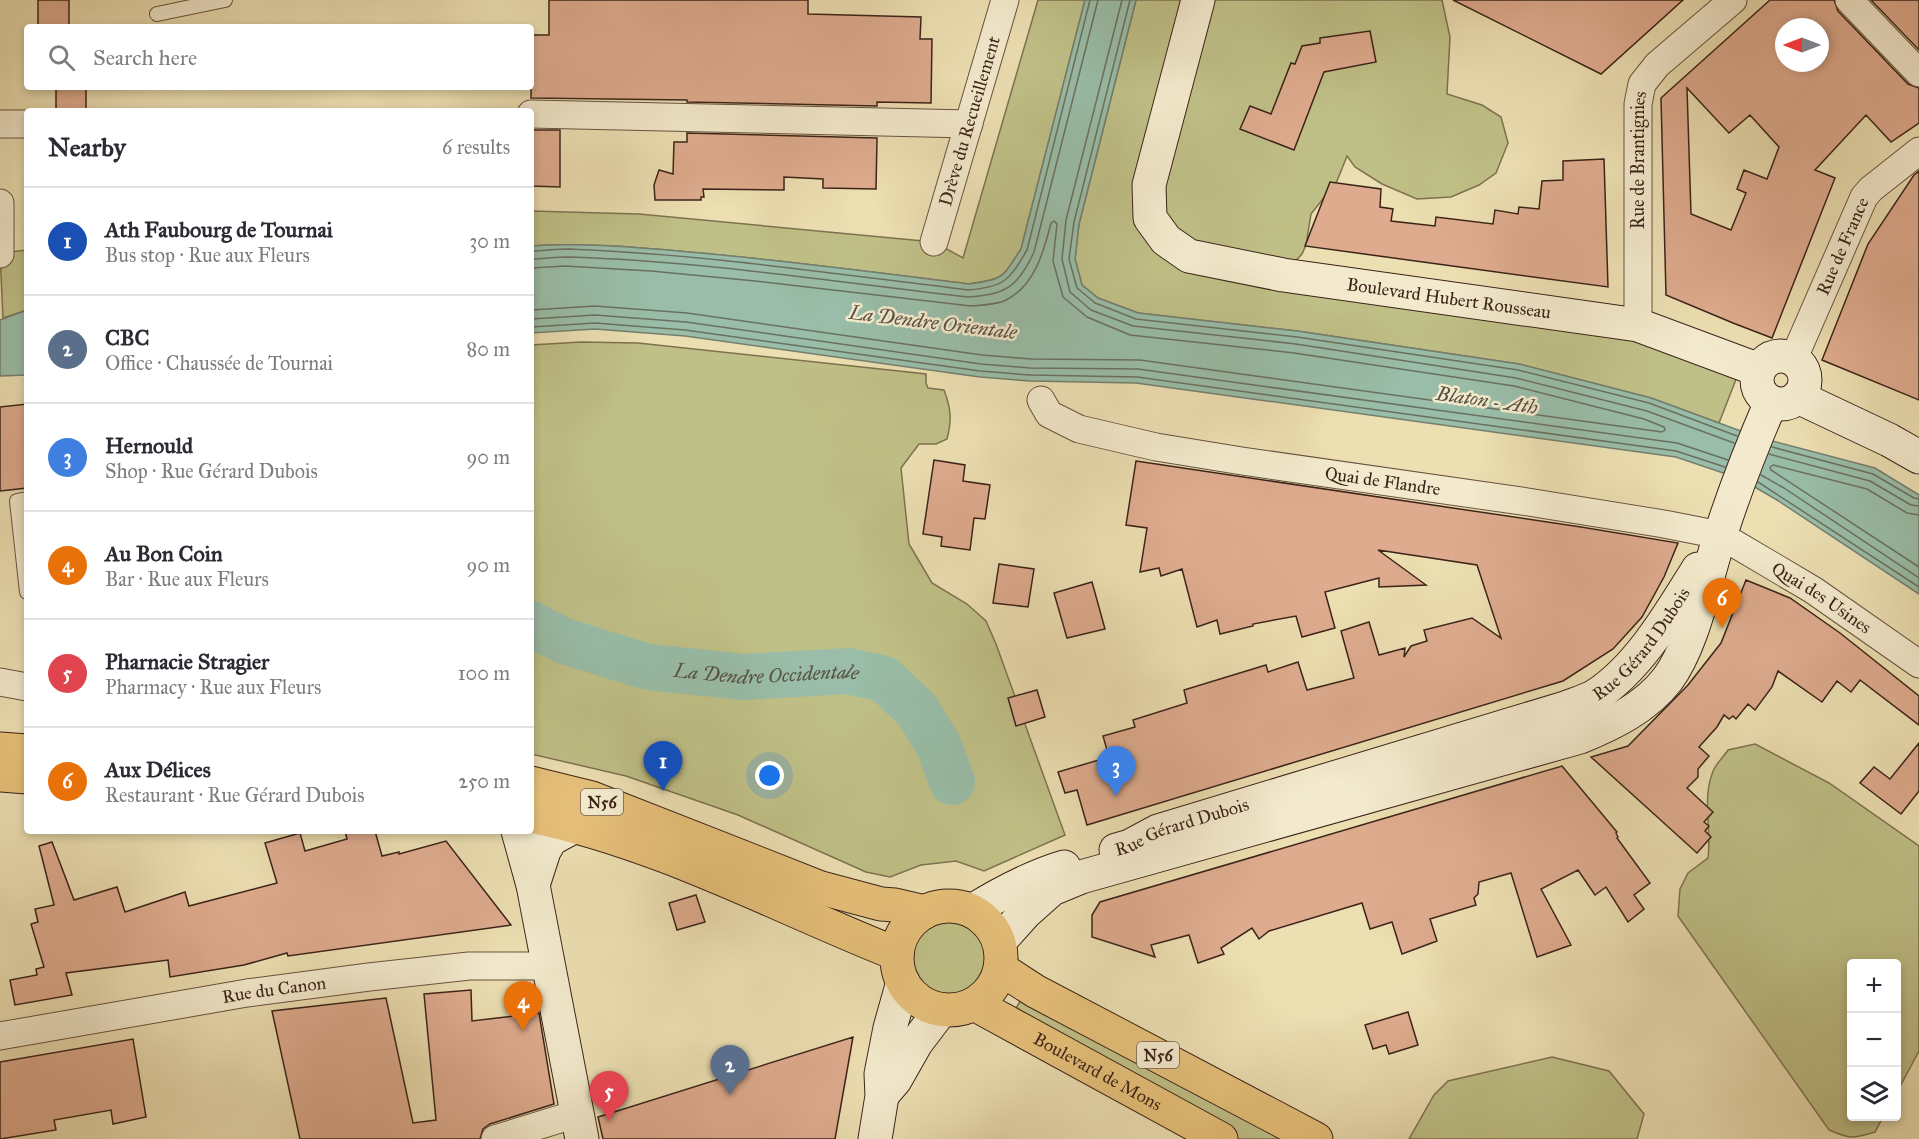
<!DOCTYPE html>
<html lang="en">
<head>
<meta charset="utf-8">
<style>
  :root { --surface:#fff; --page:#f2f2f3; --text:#2b2b33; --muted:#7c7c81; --line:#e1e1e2; --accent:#b45309 }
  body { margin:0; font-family:"IM FELL Great Primer",serif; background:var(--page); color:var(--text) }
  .controls { position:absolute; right:18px; bottom:18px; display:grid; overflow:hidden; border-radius:6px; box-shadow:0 3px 9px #0003 }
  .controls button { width:54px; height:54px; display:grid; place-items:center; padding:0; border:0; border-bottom:2px solid var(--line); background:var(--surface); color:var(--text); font:30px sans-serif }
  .compass { position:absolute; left:1775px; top:18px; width:54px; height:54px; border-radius:50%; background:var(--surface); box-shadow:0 3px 9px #0003; rotate:270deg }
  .you { position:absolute; left:770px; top:776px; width:21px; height:21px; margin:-15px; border:4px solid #fff; border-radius:50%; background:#1a73e8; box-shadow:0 0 0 9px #1a73e833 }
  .badge { display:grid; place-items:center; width:39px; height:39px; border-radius:50%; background:var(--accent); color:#fff; font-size:20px; font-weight:700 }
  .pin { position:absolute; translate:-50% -50px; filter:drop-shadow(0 2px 3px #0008) }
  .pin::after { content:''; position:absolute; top:32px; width:21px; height:18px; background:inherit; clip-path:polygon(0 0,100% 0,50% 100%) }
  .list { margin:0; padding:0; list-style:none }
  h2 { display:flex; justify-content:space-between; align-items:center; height:78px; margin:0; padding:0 24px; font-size:26px }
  h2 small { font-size:20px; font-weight:400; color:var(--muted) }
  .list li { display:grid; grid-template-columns:39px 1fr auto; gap:18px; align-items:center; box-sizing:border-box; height:108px; padding:0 24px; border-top:2px solid var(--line) }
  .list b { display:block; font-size:22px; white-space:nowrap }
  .list p { margin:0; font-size:20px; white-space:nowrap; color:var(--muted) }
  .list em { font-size:20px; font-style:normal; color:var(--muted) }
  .icon { flex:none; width:33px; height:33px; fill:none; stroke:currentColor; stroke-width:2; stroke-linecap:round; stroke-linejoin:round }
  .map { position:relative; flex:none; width:1919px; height:1139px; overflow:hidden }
  .search { position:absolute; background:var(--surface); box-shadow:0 3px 9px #0003; left:24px; top:24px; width:510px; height:66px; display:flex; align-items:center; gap:15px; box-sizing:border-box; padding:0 21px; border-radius:6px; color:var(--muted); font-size:22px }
  .panel { position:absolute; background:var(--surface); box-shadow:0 3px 9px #0003; left:24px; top:108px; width:510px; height:726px; border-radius:6px }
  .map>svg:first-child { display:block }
  .green { fill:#bfc087; stroke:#7e7250; stroke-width:1.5 }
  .water { fill:#99bda8; stroke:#747f6f; stroke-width:1.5 }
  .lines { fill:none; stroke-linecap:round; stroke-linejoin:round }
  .shore { stroke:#6a7060; stroke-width:1.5 }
  .river { stroke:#99bda8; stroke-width:46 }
  .building { fill:#deab8e; stroke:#3c2319; stroke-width:1.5; fill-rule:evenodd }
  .lane-casing { stroke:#68523f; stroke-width:16 }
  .street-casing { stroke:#68523f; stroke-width:29 }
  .secondary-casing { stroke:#3c2319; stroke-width:35 }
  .primary-casing { stroke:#3c2319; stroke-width:35 }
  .lane { stroke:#f3eacd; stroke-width:14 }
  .street { stroke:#f3eacd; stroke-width:27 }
  .secondary { stroke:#f3eacd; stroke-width:33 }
  .primary { stroke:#e6c079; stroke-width:33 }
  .labels { text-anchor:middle; stroke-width:5; stroke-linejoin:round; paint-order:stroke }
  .shield { fill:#f3eacd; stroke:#735f4f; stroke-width:1.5 }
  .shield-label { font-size:16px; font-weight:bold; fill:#3c2319 }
  .street-label { font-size:18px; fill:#3c2319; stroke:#f3eacd }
  .water-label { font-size:20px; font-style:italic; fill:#585144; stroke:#f3eacd }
</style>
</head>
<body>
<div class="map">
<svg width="1919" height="1139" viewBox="0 0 1919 1139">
  <rect width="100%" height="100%" fill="#ecdfb2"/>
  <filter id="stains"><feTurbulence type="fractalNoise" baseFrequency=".00333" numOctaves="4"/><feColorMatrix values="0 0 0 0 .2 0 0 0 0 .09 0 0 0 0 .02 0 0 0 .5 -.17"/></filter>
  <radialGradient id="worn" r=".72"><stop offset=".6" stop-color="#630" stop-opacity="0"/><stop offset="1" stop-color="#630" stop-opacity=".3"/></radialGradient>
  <path class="green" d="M1038,0H1085L1021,249C1002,278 1005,279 969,284C880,273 790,261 700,253C644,248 587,242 531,246V211L639,214L934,242L963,258Z
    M1136,0H1442L1450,37L1447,94L1482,105L1501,117L1508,143L1496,173L1479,185L1451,197L1417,199L1382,184L1355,167L1347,156L1337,181L1311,214L1306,245L1302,254L1283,274L1638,325L1742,364L1719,423L1651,398L1519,364L1297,331L1138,313L1098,298L1082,285L1075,259L1079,224Z
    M27,250V310L3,318L0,253Z
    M581,342L638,343L926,374V383L928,388L944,390C951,408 952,420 947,439L936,444H919L901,468L909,544L932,583L967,604L986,621L996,644L1065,835L984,871L956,861L921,865L890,877L866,872L738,815L626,776L531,754V345Z
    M1755,744L1829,783L1919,846V1051L1897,1092L1896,964H1852V1116L1883,1117L1875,1132C1852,1139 1850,1139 1829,1130L1678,916L1680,889L1688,873L1708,858C1712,828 1701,798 1714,769C1717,763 1724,756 1728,750Z
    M911 959a37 37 0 1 1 74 0a37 37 0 1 1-74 0Z
    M1025,993L1296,1139H1235L1012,1015Z
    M1552,1057L1609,1071L1644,1114L1637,1139H1409L1434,1095L1448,1081Z"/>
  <path class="water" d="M1085,0H1136L1079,224L1075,259L1082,285L1098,298L1138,313L1297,331L1519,364L1651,398L1757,437L1875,468L1919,495V594L1777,500L1741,479L1676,457L1136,383L1030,381L980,377L685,336L595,329L531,333V246C587,242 644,248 700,253C790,261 880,273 969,284C1005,279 1002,278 1021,249Z
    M27,310V375L0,376V320Z"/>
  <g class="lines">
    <path class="shore" d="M1122,0L1066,220L1062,259L1070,292L1091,310L1133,326L1296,344L1516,378L1647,411L1734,443
      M1130,0L1074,222L1069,259L1077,288L1095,303L1136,319L1297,337L1518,370L1649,403L1737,436
      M531,251C543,251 555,249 568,249C702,254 835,274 968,290C1004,287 1009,281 1027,250L1090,0
      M531,259C543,259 555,257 568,257C702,261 835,282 968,297C1005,295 1018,287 1034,252L1098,0
      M531,268L565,266L651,271L755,281L971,306C981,305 994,305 1004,301C1034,288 1044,251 1051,223L1054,221L1057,224L1053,261L1063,297L1087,317L1130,335L1294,353L1514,386L1644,419L1664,427L1665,430L1662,432L1140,360L1031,359L982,355L687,313L595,306L531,310
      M531,319L595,315L686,322L981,364L1030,368L1138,369L1677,443L1728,460
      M531,327L595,323L685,330L980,371L1030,375L1137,377L1676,451L1725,467
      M1772,447L1873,474L1914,498L1919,499
      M1769,454L1870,481L1911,505L1919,506
      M1761,475L1784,488L1919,578
      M1758,482L1919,587
      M1919,515L1907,513L1867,489L1773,465L1770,467L1771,470L1919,567"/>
    <path class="river" id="s1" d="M531,624L564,641L648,667L744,677L848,671L884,679L917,710L939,746L952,782"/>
  </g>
  <path class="building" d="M38,0H69V27H38Z
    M549,0H808V14L921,17L920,39H932L931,103L877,102V106L687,102V100L531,98V35H549Z
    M1453,0H1683L1601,74Z
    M1770,0H1834L1838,11L1908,84L1919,88V123L1891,142L1866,115L1815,170L1835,178L1772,338L1733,323L1666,295L1661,98ZM1784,27H1820V63H1784ZM1687,88L1729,133L1750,115L1779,147L1767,179L1744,170L1737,189L1746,193L1731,230L1691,214Z
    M1871,0H1919V50Z
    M1370,31L1376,62L1324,72L1294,150L1240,129L1250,106L1271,114L1291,63L1295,64L1302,46L1320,43V38Z
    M56,87H86V111H56Z
    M531,130H560V187L531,186Z
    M687,133L877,138L876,189L823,188V179L784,177V190L703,189L704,197H701V200H655L654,185L659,170L673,174L674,142H687Z
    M1604,159L1608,287L1305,246L1330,182L1381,189L1380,207L1393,209L1391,221L1435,226L1436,217L1493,224L1495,210L1518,214L1519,207L1539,209L1542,181L1563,180V161Z
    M1919,171V400L1822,360L1868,244L1914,175Z
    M27,404V488L0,491V407Z
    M934,460L965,465L963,481L990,485L985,519L974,518L970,550L941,546L942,537L923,534Z
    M1136,461L1581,527L1678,543L1664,577L1642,617L1613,649L1563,681L1087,825L1077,790L1065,793L1058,772L1109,757L1103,736L1135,727L1133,720L1187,703L1184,690L1266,665L1268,672L1298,662L1307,690L1354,678L1341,631L1369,622L1379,655L1405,648L1404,657L1411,646L1427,641L1424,630L1472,618L1501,638L1477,565L1378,550L1426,585L1379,587V578L1325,592L1335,628L1302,637L1296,616L1253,624V626L1220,634L1217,620L1197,627L1182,569L1161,576L1159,568L1140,572L1147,528L1126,525Z
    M999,564L1034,569L1028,607L993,603Z
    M1746,580L1790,598L1840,633L1919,696V725L1860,680L1851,692L1837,681L1822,702L1778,671L1772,687L1755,710L1748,704L1736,719L1733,716L1729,719L1724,715L1717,727L1699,747L1709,756L1698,769V777L1687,788L1713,812L1704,822L1709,826L1705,831L1711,837L1697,853L1591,757L1628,746L1688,685L1721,643Z
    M1092,582L1105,629L1067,638L1054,593Z
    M1037,690L1045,717L1016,726L1008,698Z
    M1919,743V791L1901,814L1860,783L1874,767L1890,779Z
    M1562,766L1617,832L1616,833L1618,837L1617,838L1650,883L1634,895L1644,909L1628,922L1606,887L1595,895L1578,870L1541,889L1571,945L1537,957L1511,873L1479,882L1478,894L1474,898L1476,905L1430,919L1437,941L1402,954L1392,922L1370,929L1362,903L1269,931L1259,939L1252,928L1221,948L1224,954L1198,963L1189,935L1151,945L1155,957L1092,937V915L1100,902Z
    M345,831H375L382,856L399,852V854L446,841L511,925L288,956L287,953L244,965L170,977L168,960L66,973L72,995L15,1005L10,980L37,975L36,969L44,967L31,924L38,922L35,909L54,905L39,846L52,842L74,900L117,887L125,912L185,892L189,906L277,883L265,843L300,833L305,851L347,839Z
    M696,895L705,922L677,930L669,903Z
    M471,990L472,1021L539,1013L554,1104L490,1124L483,1129L480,1139H300L272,1011L386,998L413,1123L436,1120L424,994Z
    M1408,1012L1418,1045L1389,1054L1386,1045L1373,1049L1365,1025Z
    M853,1037L835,1139H603L598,1117Z
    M133,1039L146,1117L113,1124L111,1110L54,1120L56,1130L0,1139V1062Z"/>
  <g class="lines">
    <defs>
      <path id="lane" d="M157,14L225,0
        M27,499L17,501L27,592"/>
      <g id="street">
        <path d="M1849,0L1919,73"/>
        <path d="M531,114L969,124"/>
        <path d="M0,124H27"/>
        <path d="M0,203V254"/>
        <path id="s2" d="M934,242L1005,0"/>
        <path id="s3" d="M1638,325V104L1642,84L1657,65L1733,0"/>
        <path id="s4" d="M1793,360L1864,197L1871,189L1919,151"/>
        <path id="s5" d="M1041,400L1049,414L1079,429L1156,447L1242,461L1528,502L1664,524L1720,535L1813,590L1919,664"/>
        <path d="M0,682L27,687"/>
        <path id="s6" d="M0,1036L247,993L369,977L469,966H549"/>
        <path d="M495,1139L576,1114"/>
      </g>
      <g id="secondary">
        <path id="s7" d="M1198,0L1149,185L1150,218L1166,240L1189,256L1283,275L1638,325L1759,370"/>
        <circle cx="1781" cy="380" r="24"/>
        <path d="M1798,397L1889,440L1919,457"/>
        <path d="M518,831L533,885L582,1139"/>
        <path id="s8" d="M1116,850L1130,846L1158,831L1565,708C1575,704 1586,701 1595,696C1639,668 1671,612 1698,569"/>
        <path d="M533,885L544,851L551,839L575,826"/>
        <path d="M972,911C1001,893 1031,877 1064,867"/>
        <path d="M999,942L1025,913L1052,889L1081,877L1580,737C1612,724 1645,708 1667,680C1695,643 1706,575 1722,530C1736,487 1753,444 1771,402"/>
        <path d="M883,1094L895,1080L916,1043L941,1010"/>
        <path d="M875,1139L882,1096L881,1074L890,1028L903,982"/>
      </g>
      <g id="primary">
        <path d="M0,749L27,751"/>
        <path d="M0,775L27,777"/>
        <path d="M531,783L592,798L821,888L881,904L895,905L925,912"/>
        <path d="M531,816C659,842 776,906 897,954"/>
        <circle cx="949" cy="958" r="52"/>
        <path d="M1001,969L1035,991L1316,1139"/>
        <path id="s9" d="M974,1004L1221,1139"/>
      </g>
    </defs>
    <use href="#lane" class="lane-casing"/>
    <use href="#street" class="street-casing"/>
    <use href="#secondary" class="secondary-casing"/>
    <use href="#primary" class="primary-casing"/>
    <use href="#lane" class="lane"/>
    <use href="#street" class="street"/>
    <use href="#secondary" class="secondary"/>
    <use href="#primary" class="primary"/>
  </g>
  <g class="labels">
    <g class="shield">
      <rect x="581" y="789" width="42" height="26" rx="4.5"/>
      <rect x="1137" y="1042" width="42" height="26" rx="4.5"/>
    </g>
    <g class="shield-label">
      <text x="602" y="808">N56</text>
      <text x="1158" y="1061">N56</text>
    </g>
    <g class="street-label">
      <text dy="6" stroke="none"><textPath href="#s2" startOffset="126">Drève du Recueillement</textPath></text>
      <text dy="6" stroke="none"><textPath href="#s3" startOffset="165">Rue de Brantignies</textPath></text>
      <text dy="6" stroke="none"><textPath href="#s4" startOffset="124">Rue de France</textPath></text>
      <text dy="6" stroke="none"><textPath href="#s7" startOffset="543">Boulevard Hubert Rousseau</textPath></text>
      <text dy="6" stroke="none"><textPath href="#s5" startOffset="358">Quai de Flandre</textPath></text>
      <text dy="6" stroke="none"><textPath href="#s5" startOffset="819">Quai des Usines</textPath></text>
      <text dy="6" stroke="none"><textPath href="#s8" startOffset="574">Rue Gérard Dubois</textPath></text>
      <text dy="6" stroke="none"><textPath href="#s8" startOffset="70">Rue Gérard Dubois</textPath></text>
      <text dy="6" stroke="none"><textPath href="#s6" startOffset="278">Rue du Canon</textPath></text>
      <text dy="6" stroke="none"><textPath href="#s9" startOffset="141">Boulevard de Mons</textPath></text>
    </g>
    <g class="water-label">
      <text transform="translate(933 322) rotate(7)" y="7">La Dendre Orientale</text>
      <text transform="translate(1487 400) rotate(8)" y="7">Blaton - Ath</text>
      <text dy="7" stroke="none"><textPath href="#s1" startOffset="244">La Dendre Occidentale</textPath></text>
    </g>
  </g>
  <rect width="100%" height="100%" filter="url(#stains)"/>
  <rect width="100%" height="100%" fill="url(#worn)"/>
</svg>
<div class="controls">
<button>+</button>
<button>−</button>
<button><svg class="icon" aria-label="layers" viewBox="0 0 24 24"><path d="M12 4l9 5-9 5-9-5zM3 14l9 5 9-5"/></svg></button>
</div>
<svg class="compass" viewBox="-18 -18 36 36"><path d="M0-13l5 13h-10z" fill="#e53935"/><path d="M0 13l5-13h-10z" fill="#7c7c81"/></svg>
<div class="you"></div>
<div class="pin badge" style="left:663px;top:791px;background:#1a4fb4">1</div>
<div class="pin badge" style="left:730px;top:1095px;background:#5c6f8a">2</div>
<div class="pin badge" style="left:1116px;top:796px;background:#3f7fe0">3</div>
<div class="pin badge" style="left:523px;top:1031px;background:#e8710a">4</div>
<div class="pin badge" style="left:609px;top:1121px;background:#e0444e">5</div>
<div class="pin badge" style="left:1722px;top:628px;background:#e8710a">6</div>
<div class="search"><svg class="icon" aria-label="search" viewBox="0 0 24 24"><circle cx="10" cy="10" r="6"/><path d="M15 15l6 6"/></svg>Search here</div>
<section class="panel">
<h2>Nearby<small>6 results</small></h2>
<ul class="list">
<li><span class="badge" style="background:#1a4fb4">1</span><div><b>Ath Faubourg de Tournai</b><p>Bus stop · Rue aux Fleurs</p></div><em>30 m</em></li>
<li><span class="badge" style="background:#5c6f8a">2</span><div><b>CBC</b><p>Office · Chaussée de Tournai</p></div><em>80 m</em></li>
<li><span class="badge" style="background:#3f7fe0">3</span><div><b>Hernould</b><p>Shop · Rue Gérard Dubois</p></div><em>90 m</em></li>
<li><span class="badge" style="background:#e8710a">4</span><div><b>Au Bon Coin</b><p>Bar · Rue aux Fleurs</p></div><em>90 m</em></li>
<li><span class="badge" style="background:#e0444e">5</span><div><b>Pharnacie Stragier</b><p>Pharmacy · Rue aux Fleurs</p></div><em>100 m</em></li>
<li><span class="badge" style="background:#e8710a">6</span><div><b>Aux Délices</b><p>Restaurant · Rue Gérard Dubois</p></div><em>250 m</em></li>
</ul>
</section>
</div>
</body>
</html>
